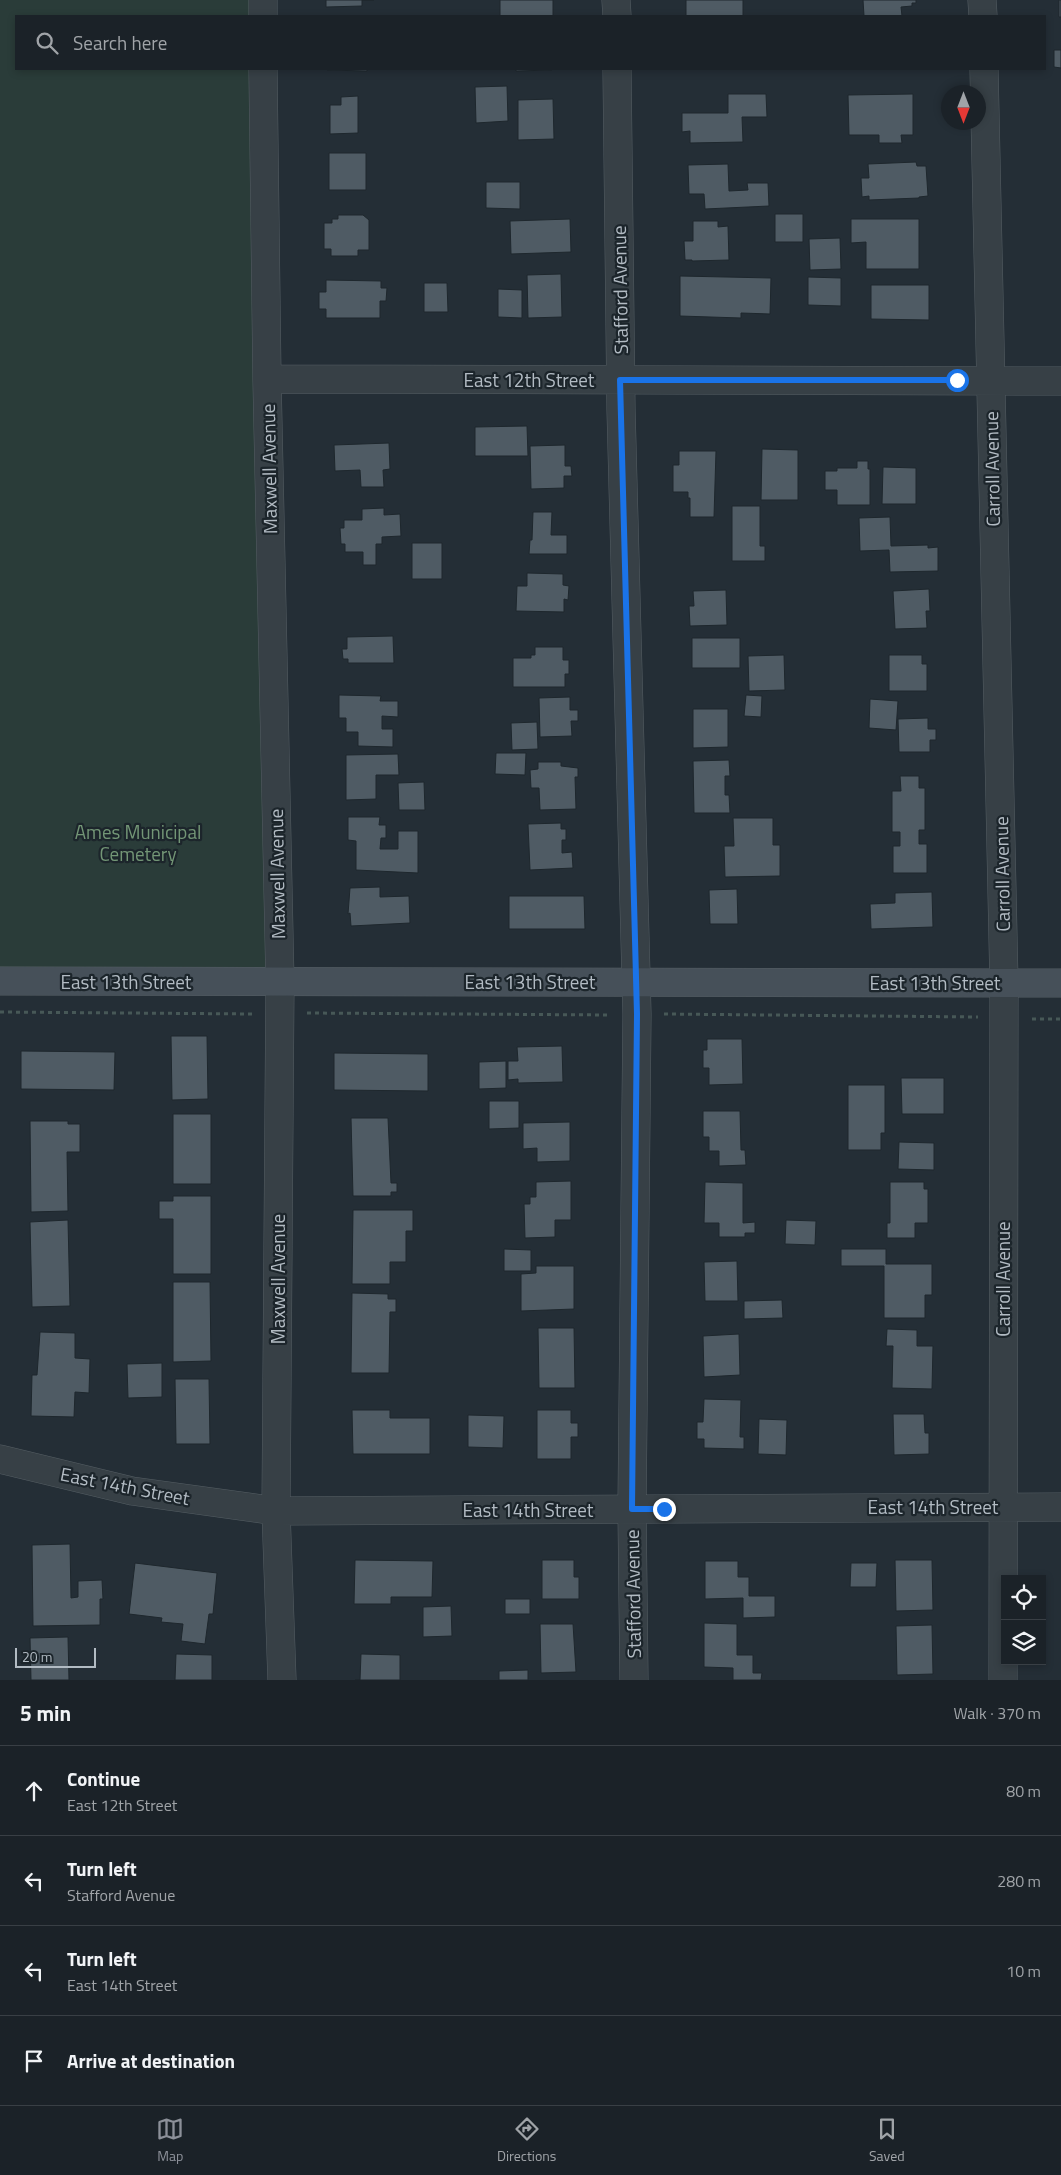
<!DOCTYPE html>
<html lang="en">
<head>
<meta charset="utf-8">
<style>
  :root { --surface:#1b2228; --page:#242a30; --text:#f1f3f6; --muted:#a0a4a8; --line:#393f45; --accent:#8c9099 }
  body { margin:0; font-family:"Titillium Web",sans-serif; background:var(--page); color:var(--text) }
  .controls { position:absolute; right:15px; bottom:15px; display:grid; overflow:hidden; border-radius:0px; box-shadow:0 2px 8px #0003 }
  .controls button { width:45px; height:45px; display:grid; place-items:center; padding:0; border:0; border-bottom:1px solid var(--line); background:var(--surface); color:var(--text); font:25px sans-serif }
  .compass { position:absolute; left:941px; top:85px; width:45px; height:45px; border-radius:50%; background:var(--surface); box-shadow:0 2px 8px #0003; rotate:180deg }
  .scale { position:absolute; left:15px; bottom:12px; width:81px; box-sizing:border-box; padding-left:5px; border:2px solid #b2bbc3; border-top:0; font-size:14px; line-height:18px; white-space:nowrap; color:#b2bbc3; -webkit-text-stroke:4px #1c252b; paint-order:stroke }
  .stop { position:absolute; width:15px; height:15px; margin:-11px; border:4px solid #1a73e8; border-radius:50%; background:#fff }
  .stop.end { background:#1a73e8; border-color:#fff; box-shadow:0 1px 5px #0008 }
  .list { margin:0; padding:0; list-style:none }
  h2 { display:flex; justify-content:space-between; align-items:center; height:65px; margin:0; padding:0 20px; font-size:21px }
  h2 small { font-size:16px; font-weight:400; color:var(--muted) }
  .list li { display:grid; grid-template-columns:32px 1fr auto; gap:15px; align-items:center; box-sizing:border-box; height:90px; padding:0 20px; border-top:1px solid var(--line) }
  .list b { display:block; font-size:19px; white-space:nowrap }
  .list p { margin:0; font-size:16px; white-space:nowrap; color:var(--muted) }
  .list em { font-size:16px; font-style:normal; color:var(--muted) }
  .icon { flex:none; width:28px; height:28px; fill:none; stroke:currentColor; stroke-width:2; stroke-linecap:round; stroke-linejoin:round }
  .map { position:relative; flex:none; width:1061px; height:1680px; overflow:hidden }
  .search { position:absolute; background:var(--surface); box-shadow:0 2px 8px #0003; left:15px; right:15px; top:15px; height:55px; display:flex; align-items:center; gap:12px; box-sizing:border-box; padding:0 18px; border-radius:0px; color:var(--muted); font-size:19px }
  .sheet { height:425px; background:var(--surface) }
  nav { display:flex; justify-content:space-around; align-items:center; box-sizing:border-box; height:70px; border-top:1px solid var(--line); background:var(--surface); font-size:14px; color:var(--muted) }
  nav a { display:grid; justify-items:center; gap:2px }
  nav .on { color:var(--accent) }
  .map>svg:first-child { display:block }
  .green { fill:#2a3c39 }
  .building { fill:#4f5b64; stroke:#1e272d }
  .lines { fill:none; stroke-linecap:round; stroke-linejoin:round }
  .minor-casing { stroke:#555e64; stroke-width:29 }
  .secondary-casing { stroke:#555e64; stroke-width:29 }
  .path { stroke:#475857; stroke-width:3; stroke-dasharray:4 4; stroke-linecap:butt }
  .minor { stroke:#374046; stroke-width:28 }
  .secondary { stroke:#465059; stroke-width:28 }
  .route { stroke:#1a73e8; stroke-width:6 }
  .labels { text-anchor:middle; stroke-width:4.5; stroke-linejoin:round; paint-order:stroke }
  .street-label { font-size:19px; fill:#b2bbc3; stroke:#1c252b }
  .park-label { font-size:19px; fill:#739676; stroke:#1c252b }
</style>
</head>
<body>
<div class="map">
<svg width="1061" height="1680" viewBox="0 0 1061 1680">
  <rect width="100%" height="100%" fill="#242e36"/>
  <path class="green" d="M0,0H263V16H16V69H263L280,982L0,981Z"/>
  <path class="building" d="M326,0H374H362V6L326,7Z
    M500,0H553V16H500Z
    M686,0H743V16H686Z
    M863,0H916V3H912V6L901,7L902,16H864Z
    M1059,0H1061V17H1059Z
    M1054,50H1061V68L1054,67Z
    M327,69H367V71L327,70Z
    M516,69H552V70L516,71Z
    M507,86L508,121L476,123L475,87Z
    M728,94H766L767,117H742L743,142L690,143V131L682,132V113H728Z
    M913,94V135H901L902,143H879V135H849L848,95Z
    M358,96V133L330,134V105H341V97Z
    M553,99L554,139L518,140V100Z
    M329,153H366V190H329Z
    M916,162L917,166H926L928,196L919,197V198L869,200V196L862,197L861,178H869L868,164Z
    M728,164L729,191L748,190L747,183H768L769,206L705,209L704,194H689L688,165Z
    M486,182H520V209L486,208Z
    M775,214H803V242H775Z
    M338,215H363L369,220V250H358V256H331V249H324V223H332V219H338Z
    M570,219L571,252L511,254L510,221Z
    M851,219H919V269H866V242L851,243Z
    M693,221H718V227L728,226L729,260L692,261V260H685L684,241H693Z
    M840,238L841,269L810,270L809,239Z
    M561,274L562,317L528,318L527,275Z
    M680,276L771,278L770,314L741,313V318L680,316Z
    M808,277L841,278V306L808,305Z
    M326,280L381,281V288H387L386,301H380V318H326V309H319V292H326Z
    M424,283H447L448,312H424Z
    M871,285H929V320L871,319Z
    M498,289L522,290V318L498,317Z
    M527,426L528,456H475V427Z
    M389,443L390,469L383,470L384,487H361L360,470L335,471L334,445Z
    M565,445V466H571L572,476H564V488L531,489L530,446Z
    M762,449L798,450V500H761Z
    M679,451H716L714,517H690V498H688V492H673V465H679Z
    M857,461H868V469H870V505H837V490H825V471H837V468H857Z
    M883,467L916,468V504H882Z
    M732,506H760V546H765V561H732Z
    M384,508V515L400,514L401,536L382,537V544H376V565H363V552H345V544H341L340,528H344V520H362V509Z
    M533,512H552L551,535H567V554H529L530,540H532Z
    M890,517L891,546L928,545V548L938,547V571L890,572L889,550L860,551L859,518Z
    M412,543H442V579H412Z
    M527,573L563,574V585L569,586L568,600L564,599V612L516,611L517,586H527Z
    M929,589L930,611H926L927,628L895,629L893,591Z
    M726,590L727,625L690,626L689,606H694L693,591Z
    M393,636L394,663H348V659H343L342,649H347V637Z
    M692,638H740V668H692Z
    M535,647H563V660H569V674H565V687H513V658H531V655H535Z
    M784,655L785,690L749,691L748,656Z
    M889,655H922V664H927V691H889Z
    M339,695L381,696L380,701H398V717L382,716V729H393V747L358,746V732H346V718H339Z
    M746,695L762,696L761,717L744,716Z
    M570,697V710H578V721H571L572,736L540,737L539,698Z
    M870,699L898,701L896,730L869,728Z
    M693,709H728V747L693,748Z
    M928,718V729H936V740H930V752H899L898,719Z
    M537,722L538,749L512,750L511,723Z
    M496,753H526L525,775L495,774Z
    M398,754L399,775H376V799L346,800V755Z
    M729,760L730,776H725V795H729L730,813H694L693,761Z
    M538,762H561V766L578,768V777H575L576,809L540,810L539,788H531L530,770L538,769Z
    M900,776H919V788H925V830H919V844H927V873H893V846H900V832H892V791H901Z
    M424,782L425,810H399L398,783Z
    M348,817H380L379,825H386V838H381L380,849H398V831H418V873L356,870V841L348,840Z
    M733,818H773V845H780V876L725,877L724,846H734Z
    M561,823V829H566V840H562V853L572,852L573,868L530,870L528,824Z
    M380,887V897L409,896L410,923L351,926L350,913L348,914L350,888Z
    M737,889L738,924H710L709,890Z
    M932,892L933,927L871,929L870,904L895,903V893Z
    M509,896H584L585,929H509Z
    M171,1036H207L208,1099L172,1100Z
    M707,1039H742L743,1084L709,1085V1068H703V1050H707Z
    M562,1046L563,1082L518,1083V1079L508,1080V1061H518L517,1047Z
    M21,1051L115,1052L114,1090L21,1089Z
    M334,1053L428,1054V1091L334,1090Z
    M506,1061V1088L479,1089V1062Z
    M901,1078H944V1114H902Z
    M848,1085H885V1133H881V1150H848Z
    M489,1101H519V1128L489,1129Z
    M703,1111H740L741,1150H745L746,1165L719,1166V1151H709V1137H703Z
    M173,1114H211V1184H173Z
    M351,1118H388L391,1183H397V1192H391V1196H353Z
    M30,1121H68V1124H80V1152H67L68,1211L31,1212Z
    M570,1122V1161L537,1162V1148L523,1149V1123Z
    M899,1142L934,1143V1170L898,1169Z
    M571,1181V1220H555V1237L525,1238L524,1204H530V1197H536V1182Z
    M705,1182L743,1183V1223L755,1222V1233H745V1237H719V1223H704Z
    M890,1182H924V1189H928V1223H915V1238H887V1223H890Z
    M173,1196H211V1274H173V1219H159V1201H173Z
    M353,1210H413V1231H406V1262H390V1284H352Z
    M68,1220L70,1306L32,1307L30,1222Z
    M786,1220L816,1221L815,1245L785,1244Z
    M504,1249L531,1250V1271H504Z
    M841,1249H886V1264H932V1295H925V1318H884V1266H841Z
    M737,1261L738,1301H705L704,1262Z
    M536,1266H574V1309L521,1311V1274L536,1273Z
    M173,1282H210L211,1361L173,1362Z
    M352,1293L388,1294V1299H396V1312H390L389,1373H351Z
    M782,1300L783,1318L744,1319V1301Z
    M538,1328H574L575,1388H539Z
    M887,1329L917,1330V1346H933L932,1389L892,1388L893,1346H886Z
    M40,1332L75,1333V1358L90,1359L89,1393L75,1392L74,1417L31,1416L32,1375H37Z
    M739,1334L740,1375L704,1377L703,1336Z
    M162,1363V1397L128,1398L127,1364Z
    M175,1379H209L210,1444H176Z
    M704,1399L741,1400L740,1437H744V1449L704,1448V1439H697V1422H703Z
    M352,1410H390V1418H430V1454H353Z
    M537,1410H571V1423H578V1437H571V1459H537Z
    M893,1414H924L925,1433H929V1454L894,1455Z
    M468,1415L504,1416L503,1448L468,1447Z
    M759,1419L787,1420L786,1455L758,1454Z
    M70,1544L71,1598L78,1597V1581L102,1580L103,1599H100V1625L33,1626L32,1545Z
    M355,1560L433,1561L432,1597H391V1604H354Z
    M542,1560H574V1577H579V1599H542Z
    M895,1560H932L933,1610L896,1611Z
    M705,1561H738V1577H749V1596H775V1617L743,1618V1598L705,1599Z
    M135,1563L217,1573L213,1614H209L205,1644L181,1641L183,1624L161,1622L162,1618L129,1614Z
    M851,1563H877L876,1587H850Z
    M505,1599H530V1614H505Z
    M451,1606L452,1636L423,1637V1607Z
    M704,1623L737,1624V1655H753V1673H762L761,1680H733V1668L704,1667Z
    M540,1624H573L576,1672L541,1673Z
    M932,1625L933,1674L897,1675L896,1626Z
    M68,1637L69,1680H31L30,1638Z
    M176,1654L212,1655V1680H175Z
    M361,1654L400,1655V1680H355H360Z
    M528,1670V1680H499V1671Z"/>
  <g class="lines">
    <defs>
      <path id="minor" d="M263,0V16
        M616,0L617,16
        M982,0L983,16
        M263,69L267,379L280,982L276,1511L282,1680
        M617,69L621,409L637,1014L632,1509L634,1680
        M984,69L1004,983L1003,1680
        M267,379L1061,381
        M0,1459L132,1491L276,1511L1061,1507"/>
      <path id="secondary" d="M0,981L1061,983"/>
    </defs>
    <use href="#minor" class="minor-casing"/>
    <use href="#secondary" class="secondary-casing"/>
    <path class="path" d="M0,1012L253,1014
      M307,1013L610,1015
      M664,1014L978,1017
      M1032,1019H1061"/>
    <use href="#minor" class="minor"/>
    <use href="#secondary" class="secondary"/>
  </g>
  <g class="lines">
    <path class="route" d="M664,1509H632L637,1014L620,380H957"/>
  </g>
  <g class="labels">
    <g class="street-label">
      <text transform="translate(620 290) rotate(-91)" y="7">Stafford Avenue</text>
      <text x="529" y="387">East 12th Street</text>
      <text transform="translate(269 469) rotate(-91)" y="7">Maxwell Avenue</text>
      <text transform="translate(992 469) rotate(-91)" y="7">Carroll Avenue</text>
      <text transform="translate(277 874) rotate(-91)" y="7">Maxwell Avenue</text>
      <text transform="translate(1002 874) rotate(-91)" y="7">Carroll Avenue</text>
      <text x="126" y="989">East 13th Street</text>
      <text x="530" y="989">East 13th Street</text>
      <text x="935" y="990">East 13th Street</text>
      <text transform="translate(278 1279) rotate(-90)" y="7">Maxwell Avenue</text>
      <text transform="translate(1003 1279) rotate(-90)" y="7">Carroll Avenue</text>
      <text transform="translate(125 1486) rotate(11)" y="7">East 14th Street</text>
      <text x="933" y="1514">East 14th Street</text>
      <text x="528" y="1517">East 14th Street</text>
      <text transform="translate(633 1594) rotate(-91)" y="7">Stafford Avenue</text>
    </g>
    <g class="park-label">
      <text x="138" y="839">Ames Municipal<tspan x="138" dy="22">Cemetery</tspan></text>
    </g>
  </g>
</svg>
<div class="controls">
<button><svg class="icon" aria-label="locate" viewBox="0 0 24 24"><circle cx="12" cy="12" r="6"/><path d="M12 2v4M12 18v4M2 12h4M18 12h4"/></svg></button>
<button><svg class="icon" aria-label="layers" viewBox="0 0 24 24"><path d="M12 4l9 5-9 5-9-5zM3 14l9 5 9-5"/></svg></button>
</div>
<svg class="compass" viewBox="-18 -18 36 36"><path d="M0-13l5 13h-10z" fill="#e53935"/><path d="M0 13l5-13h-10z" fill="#a0a4a8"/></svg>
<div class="scale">20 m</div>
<div class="stop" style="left:957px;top:380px"></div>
<div class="stop end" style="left:664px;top:1509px"></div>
<div class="search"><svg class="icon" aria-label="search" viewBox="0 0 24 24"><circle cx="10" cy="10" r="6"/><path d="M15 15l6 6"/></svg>Search here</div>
</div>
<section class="sheet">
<h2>5 min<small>Walk · 370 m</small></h2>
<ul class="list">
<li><svg class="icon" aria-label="ahead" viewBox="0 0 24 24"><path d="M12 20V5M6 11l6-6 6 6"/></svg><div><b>Continue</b><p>East 12th Street</p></div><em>80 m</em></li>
<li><svg class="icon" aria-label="left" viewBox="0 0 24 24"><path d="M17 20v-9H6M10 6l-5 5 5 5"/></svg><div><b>Turn left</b><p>Stafford Avenue</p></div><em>280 m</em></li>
<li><svg class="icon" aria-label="left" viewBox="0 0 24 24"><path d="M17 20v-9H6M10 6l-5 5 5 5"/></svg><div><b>Turn left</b><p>East 14th Street</p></div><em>10 m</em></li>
<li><svg class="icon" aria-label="arrive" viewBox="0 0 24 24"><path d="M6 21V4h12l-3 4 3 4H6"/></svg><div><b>Arrive at destination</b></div></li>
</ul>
</section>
<nav>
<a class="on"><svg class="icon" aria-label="map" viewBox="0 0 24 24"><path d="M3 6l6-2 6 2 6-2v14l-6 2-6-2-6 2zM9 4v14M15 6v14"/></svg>Map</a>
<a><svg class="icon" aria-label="directions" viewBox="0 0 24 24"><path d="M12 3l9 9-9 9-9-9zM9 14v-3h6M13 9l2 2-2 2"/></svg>Directions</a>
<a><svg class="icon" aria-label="saved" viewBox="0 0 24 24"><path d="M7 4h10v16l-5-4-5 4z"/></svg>Saved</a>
</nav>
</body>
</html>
